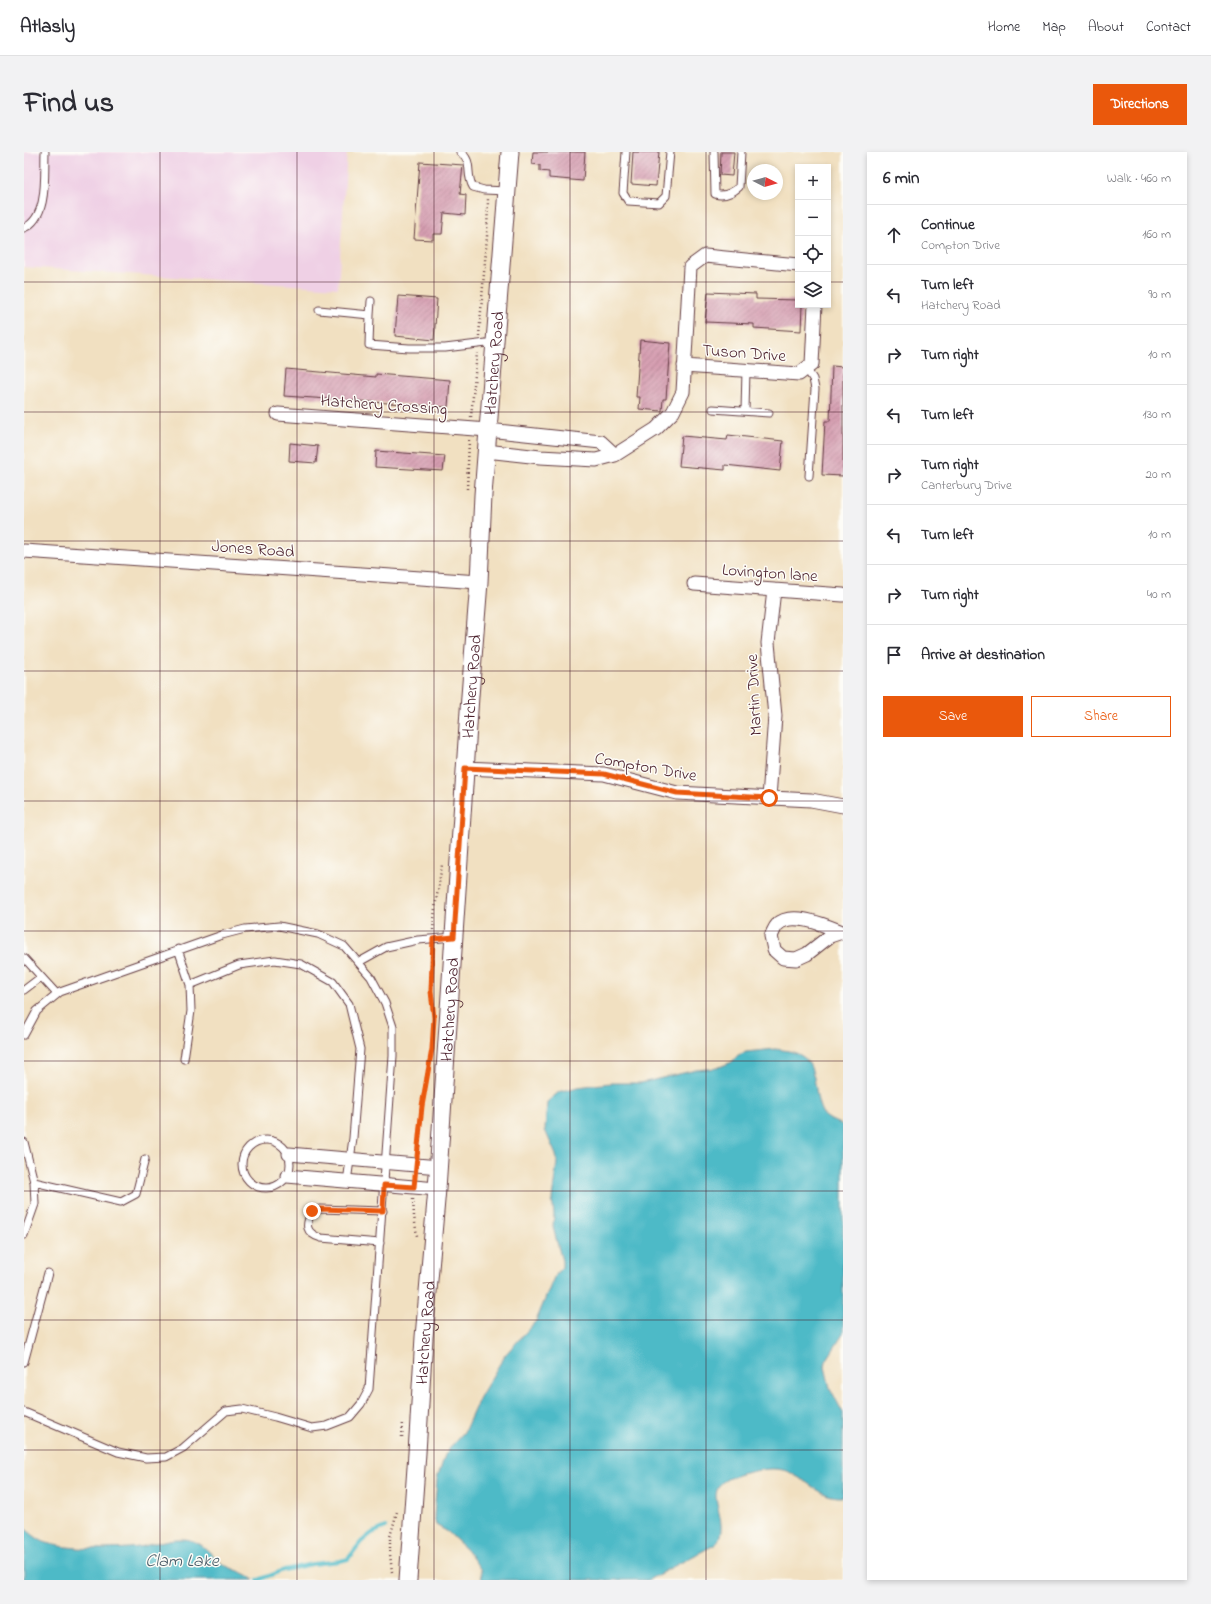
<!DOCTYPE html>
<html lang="en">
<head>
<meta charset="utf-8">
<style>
  :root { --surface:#fff; --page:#f2f2f3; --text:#2b2b33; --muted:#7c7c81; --line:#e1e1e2; --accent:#ea580c }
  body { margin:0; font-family:"Indie Flower",sans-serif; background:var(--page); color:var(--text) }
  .controls { position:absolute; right:12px; top:12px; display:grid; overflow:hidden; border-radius:0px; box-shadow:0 2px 6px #0003 }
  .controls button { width:36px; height:36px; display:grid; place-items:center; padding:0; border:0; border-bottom:1px solid var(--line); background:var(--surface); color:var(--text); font:20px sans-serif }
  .compass { position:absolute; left:723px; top:12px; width:36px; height:36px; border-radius:50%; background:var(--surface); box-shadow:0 2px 6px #0003; rotate:96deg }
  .stop { position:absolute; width:12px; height:12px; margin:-9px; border:3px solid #ea580c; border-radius:50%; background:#fff }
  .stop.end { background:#ea580c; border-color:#fff; box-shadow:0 1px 4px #0008 }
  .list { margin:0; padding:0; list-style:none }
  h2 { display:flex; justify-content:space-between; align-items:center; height:52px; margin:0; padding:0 16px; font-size:17px }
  h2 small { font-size:13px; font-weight:400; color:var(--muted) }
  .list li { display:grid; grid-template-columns:26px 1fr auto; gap:12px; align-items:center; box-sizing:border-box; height:60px; padding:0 16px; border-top:1px solid var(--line) }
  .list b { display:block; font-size:15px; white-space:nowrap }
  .list p { margin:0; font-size:13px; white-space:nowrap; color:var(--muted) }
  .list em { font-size:13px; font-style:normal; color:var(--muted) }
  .actions { display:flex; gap:8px; padding:12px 16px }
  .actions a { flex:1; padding:9px 0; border:1px solid var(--accent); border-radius:0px; text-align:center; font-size:14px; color:var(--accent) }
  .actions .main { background:var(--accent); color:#fff }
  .icon { flex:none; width:22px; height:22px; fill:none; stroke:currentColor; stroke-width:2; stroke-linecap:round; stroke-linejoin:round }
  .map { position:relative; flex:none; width:819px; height:1428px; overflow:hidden; border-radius:0px }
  header { display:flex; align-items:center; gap:24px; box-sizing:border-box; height:56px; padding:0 20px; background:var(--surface); border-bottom:1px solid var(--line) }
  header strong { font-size:19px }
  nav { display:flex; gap:22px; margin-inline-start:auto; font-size:14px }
  .intro { display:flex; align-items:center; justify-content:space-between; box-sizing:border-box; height:96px; padding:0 24px }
  h1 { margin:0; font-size:28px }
  .button { padding:10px 18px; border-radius:0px; background:var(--accent); color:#fff; font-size:14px; font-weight:700 }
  main { display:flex; gap:24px; padding:0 24px }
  aside { flex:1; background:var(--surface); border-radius:0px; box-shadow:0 2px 6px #0003 }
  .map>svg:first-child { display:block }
  .built { fill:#efd0e5 }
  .water { fill:#4dbac7; stroke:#4c6c79 }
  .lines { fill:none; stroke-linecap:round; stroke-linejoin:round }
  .stream { stroke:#4dbac7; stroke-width:4 }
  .building { fill:url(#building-hatch) }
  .service-casing { stroke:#633c42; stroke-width:9 }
  .minor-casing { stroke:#633c42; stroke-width:15 }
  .tertiary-casing { stroke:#633c42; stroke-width:19 }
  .path { stroke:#633c42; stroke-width:2.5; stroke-dasharray:1 3; stroke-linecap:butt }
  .service { stroke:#fff; stroke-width:7 }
  .minor { stroke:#fff; stroke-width:13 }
  .tertiary { stroke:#fff; stroke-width:17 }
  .route { stroke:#ea580c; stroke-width:5 }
  .grid { fill:none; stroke:#4a1f2b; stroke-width:1; stroke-opacity:0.55 }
  .labels { text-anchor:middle; stroke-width:3; stroke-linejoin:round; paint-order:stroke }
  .street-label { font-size:17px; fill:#4a1f2b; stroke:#fdfcf7 }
  .water-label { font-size:18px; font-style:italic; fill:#4b5d69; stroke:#fdfcf7 }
</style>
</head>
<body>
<header>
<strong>Atlasly</strong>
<nav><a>Home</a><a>Map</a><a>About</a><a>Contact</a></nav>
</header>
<div class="intro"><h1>Find us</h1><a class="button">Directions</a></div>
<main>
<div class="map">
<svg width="819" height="1428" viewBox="0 0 819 1428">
  <defs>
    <pattern id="building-hatch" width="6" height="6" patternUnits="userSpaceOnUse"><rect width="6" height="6" fill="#d59db0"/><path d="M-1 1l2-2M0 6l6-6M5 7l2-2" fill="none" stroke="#af7f8f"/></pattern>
  </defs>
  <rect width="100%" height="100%" fill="#fdfcf7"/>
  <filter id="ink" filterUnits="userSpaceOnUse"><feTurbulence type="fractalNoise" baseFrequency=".025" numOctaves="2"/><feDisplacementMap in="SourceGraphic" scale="8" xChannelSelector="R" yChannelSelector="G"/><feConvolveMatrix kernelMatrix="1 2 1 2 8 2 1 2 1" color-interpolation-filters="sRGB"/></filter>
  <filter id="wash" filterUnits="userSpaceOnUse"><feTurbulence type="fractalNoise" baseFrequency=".012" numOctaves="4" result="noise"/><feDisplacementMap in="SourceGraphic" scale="16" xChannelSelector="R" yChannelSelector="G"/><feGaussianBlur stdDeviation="0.9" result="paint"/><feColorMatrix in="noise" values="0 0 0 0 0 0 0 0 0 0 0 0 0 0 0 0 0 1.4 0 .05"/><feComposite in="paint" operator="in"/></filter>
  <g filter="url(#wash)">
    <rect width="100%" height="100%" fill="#f1e0c1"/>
    <path class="built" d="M0,0H323L314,136L0,115Z"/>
    <path class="water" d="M751,897C759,898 769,899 776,903C796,913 788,948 800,963C804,967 813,971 819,973V1182L802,1209L801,1215L806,1236L819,1261V1345C798,1346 788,1332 770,1323C767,1321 763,1318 759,1318C746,1315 730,1319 717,1322C709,1325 698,1327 694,1336C686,1350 706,1372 692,1392L624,1428H458L457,1418L443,1398L424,1380L412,1373L410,1364L413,1327L421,1303L429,1292L440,1280L456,1245L481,1203L512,1169L531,1123L538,1115V1109L529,1075L530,1062L528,1047L533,1010L532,1003L521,978L523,950L535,940L554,935L586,931H617L672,918L693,916L708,910L714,903L722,900Z
      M0,1376C7,1381 15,1389 23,1391C44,1398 92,1398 115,1395C132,1392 151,1383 169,1389C182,1393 189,1406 200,1413C208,1417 226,1422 230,1428H0Z"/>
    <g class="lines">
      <path class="stream" d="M234,1428L260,1418L288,1412L316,1409L324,1407L337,1390L348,1381L362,1375"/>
    </g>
    <g id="blocks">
      <path class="building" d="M509,0H561L559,29L525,26V20L516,19V13L508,12Z
        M609,0H635L632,34L607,32Z
        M697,0H710L708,24L696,23Z
        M396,10L439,13L436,42L442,43L441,63L420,61L418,82H409V88L390,87Z
        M684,140L732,142V147L774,148V153H778L777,179L730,176V172L681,170Z
        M374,144L413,147L410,188L371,184Z
        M616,188L646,191L642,247H639L638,259L615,257L616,245H612Z
        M808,214L819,215V324L798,323L801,269H806Z
        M262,217L352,225V222L426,228L424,255L260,244Z
        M704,283L759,289L756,319L701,313V318L655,314L658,284L703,288Z
        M266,291L294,294L292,311L265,309Z
        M352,299L421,304L419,319L351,315Z"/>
    </g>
  </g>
  <g filter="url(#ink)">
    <use href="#blocks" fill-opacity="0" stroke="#633c42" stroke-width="1"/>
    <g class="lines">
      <defs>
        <path id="service" d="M436,0C450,9 441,22 449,35L460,38L483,39
          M602,0L599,41L604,49L635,51L642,44L646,0
          M690,0L691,42C700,45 708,41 715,35L717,0
          M0,76C25,65 20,23 21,0
          M295,158L346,163L345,193L385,196H421L471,190
          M346,163L347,149
          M782,216L789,227L791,237L785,324
          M689,257L745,261
          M721,259L722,218
          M154,797L166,833L167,859L160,907
          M0,806L33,842
          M335,810L362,795L394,788L430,785
          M166,833L215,813L251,808L277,812L309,830L325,852L336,897L329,986L323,1030
          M0,838L17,825
          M0,883L13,859L36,840L198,783L221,777L255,774L294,782L320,794L347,825L361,851L369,875V904L345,1237L337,1252L326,1265L303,1274L288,1276L251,1265L218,1257L202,1259L159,1296L142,1305L122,1306L94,1300L0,1260
          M218 1012a24 24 0 1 1 48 0a24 24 0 1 1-48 0Z
          M0,990L10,1030L11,1052L0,1083
          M10,1030L97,1050L112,1042L121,1007
          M356,1091L297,1086C281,1081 281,1073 288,1059L296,1057L359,1059
          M0,1210L24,1121"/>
        <path id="minor" d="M660,214L775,222L788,212L791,153
          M254,262L464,278L577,290L591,303
          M462,299L516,305L572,308L591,303L632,277L649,260L659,240L666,115L681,104L774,113
          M0,399L455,430
          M670,432L819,443
          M441,616L580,622L653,641L787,648L819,654
          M745,646L751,564L744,491L750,438
          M818,780L806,784L783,802L772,807L759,806L750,798L747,784C749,781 750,776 753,773C767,758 803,774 818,780L819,781
          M265,1002L415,1015
          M263,1024L413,1037"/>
        <g id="tertiary">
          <path id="s1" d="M384,1428L393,1301L400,1185L413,1037L446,544L455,430L459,343L464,278L486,0"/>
        </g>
      </defs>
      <use href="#service" class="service-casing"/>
      <use href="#minor" class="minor-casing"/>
      <use href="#tertiary" class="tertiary-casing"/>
      <path class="path" d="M455,184L463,84L464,47
        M447,265L453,201
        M443,337L445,288
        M409,778L411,756L418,713
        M408,796L407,839L409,859
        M394,1002L398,954L405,912
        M389,1047L390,1064L393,1084
        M378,1285L379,1270
        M368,1420L366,1402V1385L373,1360"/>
      <use href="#service" class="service"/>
      <use href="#minor" class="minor"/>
      <use href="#tertiary" class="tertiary"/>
    </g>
  </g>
  <g class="lines" filter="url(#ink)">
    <path class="route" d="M288,1059L296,1057L359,1059L360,1033L390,1035L398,954L408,897L410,866L407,839L409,787L430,785L441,616L580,622L653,641L745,646"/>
  </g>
  <path class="grid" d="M136,0V1428M273,0V1428M410,0V1428M546,0V1428M682,0V1428M0,130H774M804,130H819M0,260H819M0,389H819M0,519H819M0,649H819M0,779H819M0,909H819M0,1039H819M0,1168H819M0,1298H819"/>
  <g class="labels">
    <g class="street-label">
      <text transform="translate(720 200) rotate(4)" y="6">Tuson Drive</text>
      <text dy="6" stroke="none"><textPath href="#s1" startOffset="1220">Hatchery Road</textPath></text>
      <text transform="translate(360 252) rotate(4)" y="6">Hatchery Crossing</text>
      <text transform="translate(229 396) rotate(4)" y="6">Jones Road</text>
      <text transform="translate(746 420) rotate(4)" y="6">Lovington lane</text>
      <text dy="6" stroke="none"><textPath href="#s1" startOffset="896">Hatchery Road</textPath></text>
      <text transform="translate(729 543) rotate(-93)" y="6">Martin Drive</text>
      <text transform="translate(622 614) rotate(10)" y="6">Compton Drive</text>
      <text dy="6" stroke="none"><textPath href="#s1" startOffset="572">Hatchery Road</textPath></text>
      <text dy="6" stroke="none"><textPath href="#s1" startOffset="248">Hatchery Road</textPath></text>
    </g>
    <g class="water-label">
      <text x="158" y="1414">Clam Lake</text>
    </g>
  </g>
</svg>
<div class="controls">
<button>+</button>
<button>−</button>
<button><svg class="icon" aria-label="locate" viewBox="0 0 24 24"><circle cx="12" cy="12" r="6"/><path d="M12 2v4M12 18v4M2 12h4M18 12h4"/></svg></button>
<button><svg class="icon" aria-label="layers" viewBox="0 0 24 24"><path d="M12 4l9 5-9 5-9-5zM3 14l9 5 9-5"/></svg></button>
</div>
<svg class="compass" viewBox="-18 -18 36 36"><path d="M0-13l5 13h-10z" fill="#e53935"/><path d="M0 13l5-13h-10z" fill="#7c7c81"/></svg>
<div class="stop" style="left:745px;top:646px"></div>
<div class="stop end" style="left:288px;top:1059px"></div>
</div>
<aside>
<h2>6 min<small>Walk · 460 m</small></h2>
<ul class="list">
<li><svg class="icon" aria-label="ahead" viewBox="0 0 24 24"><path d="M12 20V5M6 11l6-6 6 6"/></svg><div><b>Continue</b><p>Compton Drive</p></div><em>160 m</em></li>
<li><svg class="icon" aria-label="left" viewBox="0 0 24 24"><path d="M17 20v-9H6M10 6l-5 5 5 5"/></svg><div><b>Turn left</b><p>Hatchery Road</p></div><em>90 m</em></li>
<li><svg class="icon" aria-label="right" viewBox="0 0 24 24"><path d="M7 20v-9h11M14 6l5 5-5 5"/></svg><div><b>Turn right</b></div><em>10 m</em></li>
<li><svg class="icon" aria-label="left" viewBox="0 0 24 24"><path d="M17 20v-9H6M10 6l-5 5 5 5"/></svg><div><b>Turn left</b></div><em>130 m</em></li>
<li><svg class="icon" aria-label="right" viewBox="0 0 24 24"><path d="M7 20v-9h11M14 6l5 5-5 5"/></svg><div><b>Turn right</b><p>Canterbury Drive</p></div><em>20 m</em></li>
<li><svg class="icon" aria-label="left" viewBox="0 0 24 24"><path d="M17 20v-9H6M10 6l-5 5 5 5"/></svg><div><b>Turn left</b></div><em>10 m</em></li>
<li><svg class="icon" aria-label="right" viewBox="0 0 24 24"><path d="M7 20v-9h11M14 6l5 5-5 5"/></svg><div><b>Turn right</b></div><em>40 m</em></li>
<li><svg class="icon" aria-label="arrive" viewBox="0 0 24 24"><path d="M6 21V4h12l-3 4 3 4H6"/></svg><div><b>Arrive at destination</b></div></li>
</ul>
<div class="actions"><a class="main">Save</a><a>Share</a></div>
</aside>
</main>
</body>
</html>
